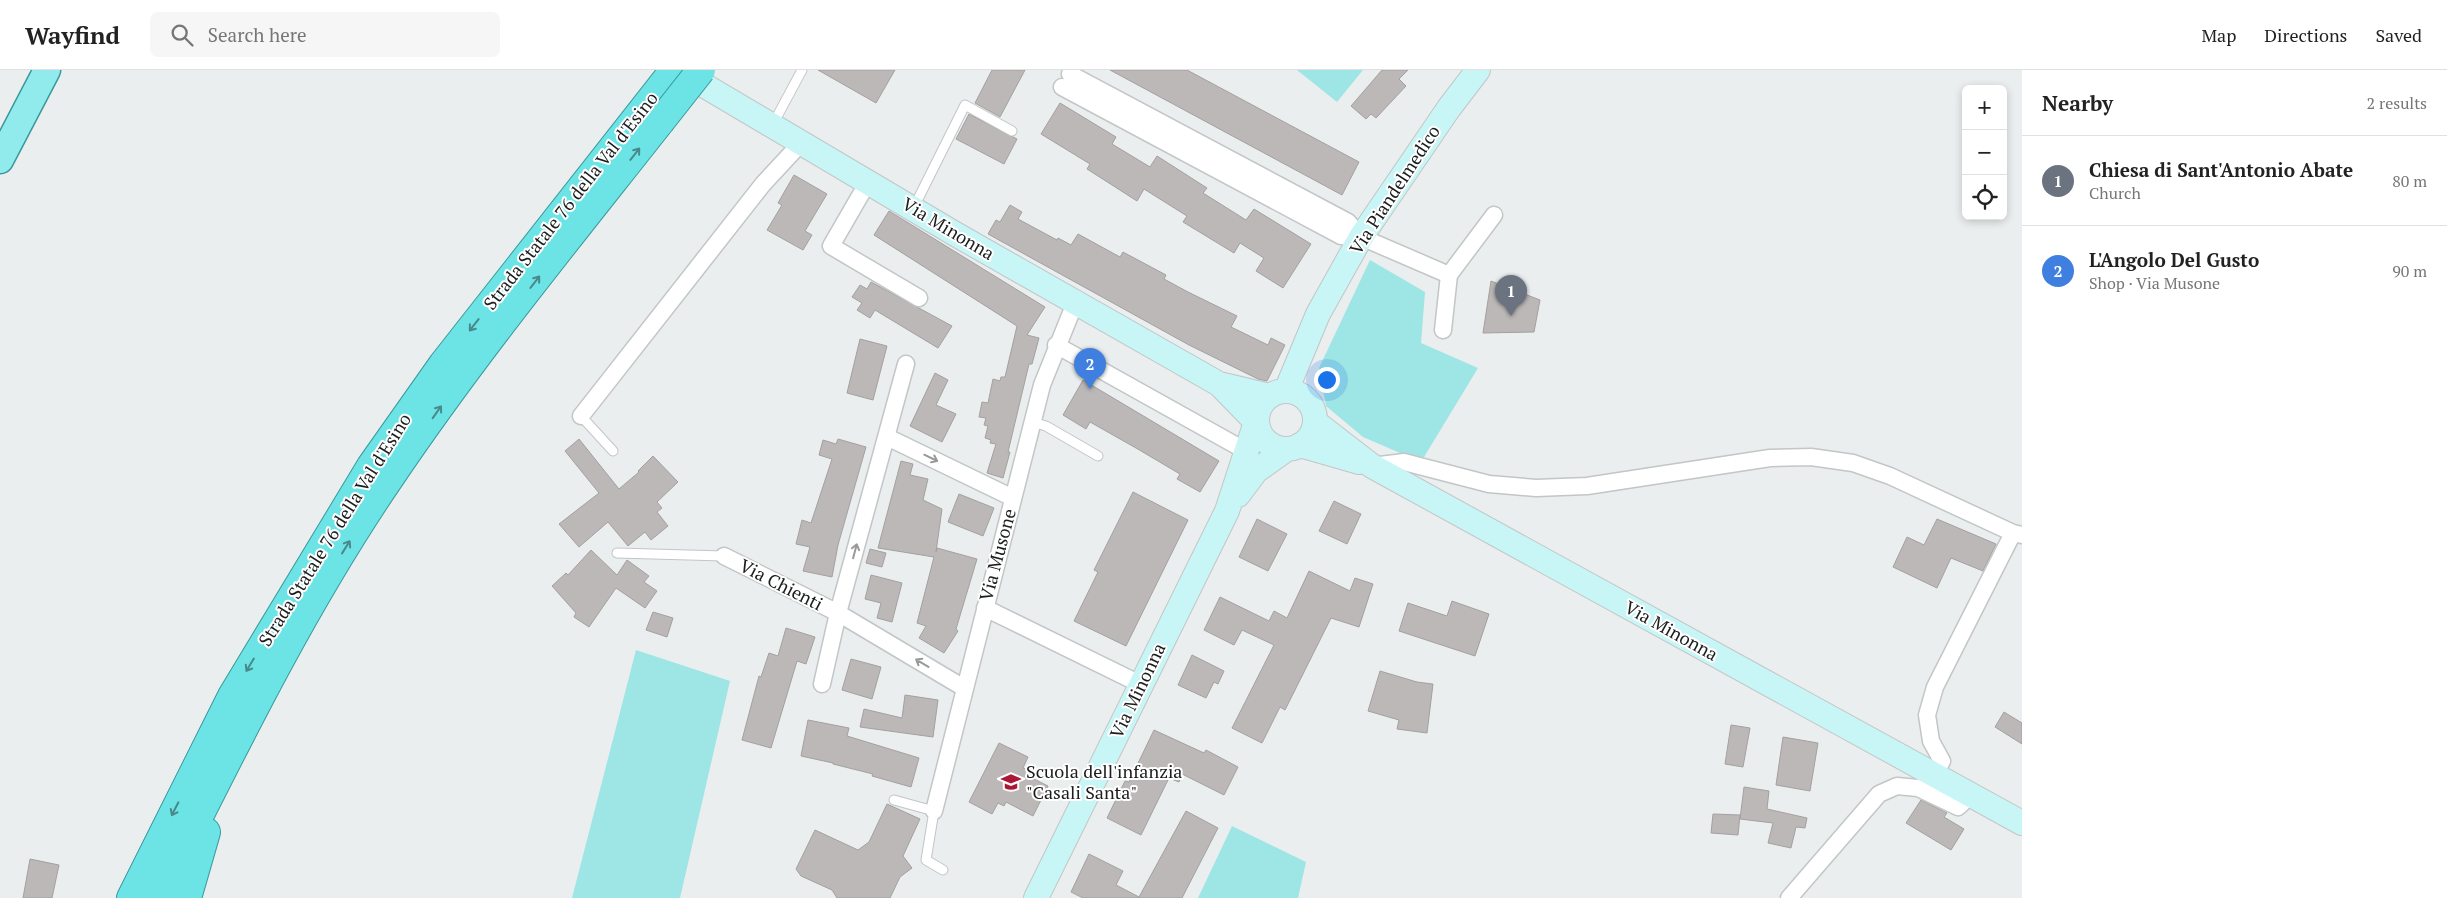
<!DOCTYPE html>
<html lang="en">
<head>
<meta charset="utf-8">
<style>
  :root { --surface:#fff; --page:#f6f6f6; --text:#222; --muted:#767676; --line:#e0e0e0; --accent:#ac1736 }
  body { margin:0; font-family:"PT Serif",serif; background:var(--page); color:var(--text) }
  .controls { position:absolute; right:15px; top:15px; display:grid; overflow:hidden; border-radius:8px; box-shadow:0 2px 8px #0003 }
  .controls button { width:45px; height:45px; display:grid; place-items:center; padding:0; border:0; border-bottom:1px solid var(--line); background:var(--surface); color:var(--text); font:25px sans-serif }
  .you { position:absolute; left:1326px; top:309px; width:18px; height:18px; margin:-12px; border:4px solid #fff; border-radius:50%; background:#1a73e8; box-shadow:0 0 0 8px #1a73e833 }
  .badge { display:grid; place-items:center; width:32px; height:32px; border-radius:50%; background:var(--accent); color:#fff; font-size:16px; font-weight:700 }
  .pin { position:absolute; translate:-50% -41px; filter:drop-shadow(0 1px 2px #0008) }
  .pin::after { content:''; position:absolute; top:26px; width:18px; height:15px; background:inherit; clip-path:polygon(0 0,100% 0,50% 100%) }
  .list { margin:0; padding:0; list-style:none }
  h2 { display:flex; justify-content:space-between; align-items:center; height:65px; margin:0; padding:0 20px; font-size:21px }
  h2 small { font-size:16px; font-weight:400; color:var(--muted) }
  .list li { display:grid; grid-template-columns:32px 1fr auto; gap:15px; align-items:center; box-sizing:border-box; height:90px; padding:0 20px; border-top:1px solid var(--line) }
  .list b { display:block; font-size:19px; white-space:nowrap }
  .list p { margin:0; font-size:16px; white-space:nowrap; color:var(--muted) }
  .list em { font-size:16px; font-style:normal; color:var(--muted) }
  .icon { flex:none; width:28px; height:28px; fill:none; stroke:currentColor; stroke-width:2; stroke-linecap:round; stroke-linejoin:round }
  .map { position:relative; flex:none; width:2022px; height:828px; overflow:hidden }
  header { display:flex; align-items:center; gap:30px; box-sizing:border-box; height:70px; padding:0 25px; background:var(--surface); border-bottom:1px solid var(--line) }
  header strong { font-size:24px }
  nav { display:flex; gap:28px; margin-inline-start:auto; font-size:18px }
  .search { width:350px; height:45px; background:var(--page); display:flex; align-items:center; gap:12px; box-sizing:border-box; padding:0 18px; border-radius:8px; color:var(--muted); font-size:19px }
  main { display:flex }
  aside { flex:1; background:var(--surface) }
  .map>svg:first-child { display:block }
  .green { fill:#9ee5e5 }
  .building { fill:#bcb8b8; stroke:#a4a0a0 }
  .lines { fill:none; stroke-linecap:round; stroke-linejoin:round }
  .service-casing { stroke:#c2c6c6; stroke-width:11 }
  .minor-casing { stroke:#c2c6c6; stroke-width:19 }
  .secondary-casing { stroke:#c2c6c6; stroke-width:26 }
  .primary-casing { stroke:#38999b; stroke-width:29 }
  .trunk-casing { stroke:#38999b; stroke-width:30 }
  .service { stroke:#fff; stroke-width:9 }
  .minor { stroke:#fff; stroke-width:16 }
  .secondary { stroke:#c8f5f5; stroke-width:24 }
  .primary { stroke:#91ebec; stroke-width:26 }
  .trunk { stroke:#6ce4e6; stroke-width:28 }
  .trunk-bridge-casing { stroke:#38999b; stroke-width:30; stroke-linecap:butt }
  .trunk-bridge { stroke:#6ce4e6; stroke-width:28 }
  .oneway { stroke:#488a8b }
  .oneway2 { stroke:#989999 }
  .labels { text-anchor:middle; stroke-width:4; stroke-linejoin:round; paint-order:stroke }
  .street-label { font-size:18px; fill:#1b1c1c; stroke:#fff }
  .poi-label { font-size:18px; fill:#1b1c1c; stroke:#fff; text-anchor:start }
</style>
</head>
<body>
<header>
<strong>Wayfind</strong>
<div class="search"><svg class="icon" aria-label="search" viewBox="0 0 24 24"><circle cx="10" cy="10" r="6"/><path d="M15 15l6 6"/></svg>Search here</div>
<nav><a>Map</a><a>Directions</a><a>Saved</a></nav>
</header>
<main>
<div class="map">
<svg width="2022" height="828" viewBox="0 0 2022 828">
  <rect width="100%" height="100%" fill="#eaeeee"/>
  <path class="green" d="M1297,0H1363L1337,32Z
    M1370,190L1425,222L1421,273L1478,298L1421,392L1363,367L1326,336L1319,298Z
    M636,580L730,611L680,828H572Z
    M1232,756L1306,792L1298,828H1198Z"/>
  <path class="building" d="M818,0H895L876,33Z
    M992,0H1025L1000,47L975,33Z
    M1110,0H1187L1359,92L1342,125Z
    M1382,0H1408L1399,9L1406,16L1376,48L1371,44L1366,49L1351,36Z
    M1060,33L1116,67L1112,74L1150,97L1157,86L1207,118L1203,123L1246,150L1254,139L1311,174L1283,218L1256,201L1264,188L1240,173L1234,183L1183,152L1187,146L1144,119L1137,131L1087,99L1090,94L1041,64Z
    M969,44L1017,69L1004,94L956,69Z
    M794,105L827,124L805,161L812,165L803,180L767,160L782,135L778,133Z
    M1010,135L1022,142L1018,149L1057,170L1058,168L1071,175L1078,164L1120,187L1123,182L1166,205L1164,209L1188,222L1237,246L1231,257L1268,275L1271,268L1285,275L1267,311L1258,309L1189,275L988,164L996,150L1000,152Z
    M889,141L1045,237L1027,265L1039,268L1032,294H1029L1008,382H1010L1003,408L987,403L996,374L990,373L991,370L985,368L988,356L984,355L986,348L979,347L982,332L988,333L993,309L1000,311L1001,307H1005L1017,256L874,165Z
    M1491,211L1540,230L1534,262L1483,263Z
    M871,212L952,256L938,278L875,240L870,248L857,240L862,233L852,227L860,215L867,219Z
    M860,269L887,276L873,330L847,323Z
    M935,303L948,310L936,335L956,344L942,372L910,356Z
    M1083,310L1219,391L1200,422L1177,409L1180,404L1136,378L1090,352L1086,359L1063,345Z
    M579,369L619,419L639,402L638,401L653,386L678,412L657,432L662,438L657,442L668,456L651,470L645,462L628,476L608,452L579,477L559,454L599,423L565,381Z
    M838,369L866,377L838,475L832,507L803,501L810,477L796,474L802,450L811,453L832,389L819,385L823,370L836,374Z
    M901,391L913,394L910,405L928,409L923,430L942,439L936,482L937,478L977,489L956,559L958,561L944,583L919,568L926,556L917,553L934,487L878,478Z
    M1133,422L1188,450L1126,576L1074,551L1098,502L1094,500Z
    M959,424L994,438L983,466L948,452Z
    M1334,431L1361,444L1347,474L1319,461Z
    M1257,449L1287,464L1268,501L1239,487Z
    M1937,449L1996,474L1983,501L1951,488L1937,518L1893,497L1907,467L1924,475Z
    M870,479L886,483L882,497L866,493Z
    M591,480L617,505L627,490L649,506L644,512L657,521L645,538L616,518L589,557L574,547L576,543L552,516L566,503L568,505Z
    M1309,501L1350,521L1355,508L1373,514L1359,557L1331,548L1285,640L1280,637L1262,673L1232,658L1274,575L1242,560L1234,575L1204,560L1220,527L1269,551L1274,541L1287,548Z
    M871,505L902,513L892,552L877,548L881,533L865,529Z
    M1452,531L1489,544L1475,586L1399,561L1408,533L1447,546Z
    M653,542L673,548L667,567L646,560Z
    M786,558L815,567L806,594L797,591L771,678L742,670L759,606L761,607L769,583L778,586Z
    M1192,585L1224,601L1218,614L1214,612L1206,628L1178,615Z
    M851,589L881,597L872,629L842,620Z
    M1380,601L1417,612L1433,614L1427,663L1397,659L1399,650L1368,641Z
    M905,625L938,630L933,667L860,657L864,639L902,648Z
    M2004,642L2022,653V674L1995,657Z
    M808,650L849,658L847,666L919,688L911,717L872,706L873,704L833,694V693L801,686Z
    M1731,655L1750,658L1743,697L1725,694Z
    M1154,660L1204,683L1206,680L1238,697L1224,725L1182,704L1179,712L1169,708L1141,765L1107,748L1125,711L1129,712Z
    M1783,667L1818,673L1810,721L1776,715Z
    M999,673L1028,687L1023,698L1030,701L1028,706L1048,716L1033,746L1006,732L1004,736L998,733L992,744L969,732Z
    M1744,717L1769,721L1767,739L1807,748L1805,758L1796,757L1791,778L1768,773L1773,753L1740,749Z
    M1921,730L1947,743L1944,747L1964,759L1951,780L1906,753Z
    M887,734L920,749L903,786L912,798L900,807L890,828H837L832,820L801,806L796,799L815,760L858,780L869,772Z
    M1186,741L1218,758L1182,828H1083L1071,822L1089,784L1123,801L1116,815L1139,827Z
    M1713,744L1740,745L1738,765L1711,763Z
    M30,789L59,795L52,828H23Z"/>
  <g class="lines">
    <defs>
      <path id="service" d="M773,54L802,0
        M913,139L965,35L1012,61
        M581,346L613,381
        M1032,352L1046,356L1098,386
        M617,483L724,486
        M894,730L934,741L926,790L943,800"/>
      <path id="minor" d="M1070,4L1348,152L1361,167
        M1062,17L1341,166L1361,167L1449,205L1443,260
        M868,112L831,176L919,228
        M1449,205L1494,145
        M1056,275L1246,381
        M906,294L838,543L964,618
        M581,346L763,114L802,72
        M887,367L1013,428
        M1372,396L1404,392L1489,414L1536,418L1587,416L1770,388L1811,387L1853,393L1890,406L2013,463L2022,465
        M724,486L838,543L822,614
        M985,538L1140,614
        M1935,705L1942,691L1931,671L1927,645L1935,617L2013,463
        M934,741L1042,315L1075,233
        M1789,828L1879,724L1897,716L1918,718L1958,737L1971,725"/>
      <path id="secondary" d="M678,0L957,165L1219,314L1270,326
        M1286,321L1318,244L1361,167L1449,38L1478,0
        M1257 350a29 29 0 1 1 58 0a29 29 0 1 1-58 0Z
        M1315,352L1372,396L2022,753
        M1300,375L1359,392
        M1238,425L1256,401L1287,379
        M1036,828L1227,441L1256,352L1219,314"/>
      <path id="primary" d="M0,90L47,0"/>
      <path id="trunk" d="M131,828L232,626L371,396L443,294L674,0
        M158,828C229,687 298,543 387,412C471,287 567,170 660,52
        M187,828L206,762"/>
    </defs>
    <use href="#service" class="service-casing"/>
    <use href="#minor" class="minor-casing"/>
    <use href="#secondary" class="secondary-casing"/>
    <use href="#primary" class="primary-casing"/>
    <use href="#trunk" class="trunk-casing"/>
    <use href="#service" class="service"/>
    <use href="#minor" class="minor"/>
    <use href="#secondary" class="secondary"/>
    <use href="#primary" class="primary"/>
    <use href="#trunk" class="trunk"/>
    <defs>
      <path id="trunk-bridge" d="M660,52L701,0"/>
    </defs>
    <use href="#trunk-bridge" class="trunk-bridge-casing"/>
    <use href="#trunk-bridge" class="trunk-bridge"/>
  </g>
  <defs><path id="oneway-shaft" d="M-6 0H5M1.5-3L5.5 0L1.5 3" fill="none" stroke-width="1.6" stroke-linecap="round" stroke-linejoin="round" transform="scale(1.25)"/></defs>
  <g class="oneway">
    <use href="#oneway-shaft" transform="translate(635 84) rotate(-52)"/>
    <use href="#oneway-shaft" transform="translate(535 212) rotate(-52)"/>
    <use href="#oneway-shaft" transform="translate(474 255) rotate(128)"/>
    <use href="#oneway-shaft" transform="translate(437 342) rotate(-55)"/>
    <use href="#oneway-shaft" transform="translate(346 477) rotate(-58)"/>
    <use href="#oneway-shaft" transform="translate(250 595) rotate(121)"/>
    <use href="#oneway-shaft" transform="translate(175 739) rotate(117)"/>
  </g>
  <g class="oneway2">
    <use href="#oneway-shaft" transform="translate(931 388) rotate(26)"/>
    <use href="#oneway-shaft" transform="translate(855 481) rotate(-75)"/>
    <use href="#oneway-shaft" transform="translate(922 593) rotate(-149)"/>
  </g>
  <defs>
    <symbol id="school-bare" viewBox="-9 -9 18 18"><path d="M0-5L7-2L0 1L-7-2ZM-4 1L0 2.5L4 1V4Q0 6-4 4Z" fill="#ac1736" stroke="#fff" stroke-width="2.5" paint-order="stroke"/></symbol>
  </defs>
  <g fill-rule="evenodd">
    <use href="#school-bare" x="997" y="698" width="28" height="28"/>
  </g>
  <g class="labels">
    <g class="street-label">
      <text transform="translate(1395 120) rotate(-57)" y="6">Via Piandelmedico</text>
      <text transform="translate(571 131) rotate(-52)" y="6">Strada Statale 76 della Val d'Esino</text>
      <text transform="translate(948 159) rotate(31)" y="6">Via Minonna</text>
      <text transform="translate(335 460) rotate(-58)" y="6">Strada Statale 76 della Val d'Esino</text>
      <text transform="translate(998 485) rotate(-75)" y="6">Via Musone</text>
      <text transform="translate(781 515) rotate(27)" y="6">Via Chienti</text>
      <text transform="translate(1671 561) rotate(29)" y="6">Via Minonna</text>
      <text transform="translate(1138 621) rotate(-64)" y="6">Via Minonna</text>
    </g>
    <g class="poi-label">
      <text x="1026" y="708">Scuola dell'infanzia<tspan x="1026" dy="21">"Casali Santa"</tspan></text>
    </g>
  </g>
</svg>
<div class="controls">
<button>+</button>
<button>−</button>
<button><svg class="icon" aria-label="locate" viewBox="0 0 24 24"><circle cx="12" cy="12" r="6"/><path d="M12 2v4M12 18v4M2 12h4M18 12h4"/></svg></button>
</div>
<div class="you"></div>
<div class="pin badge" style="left:1511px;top:246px;background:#6b7280">1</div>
<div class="pin badge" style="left:1090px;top:319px;background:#3f7fe0">2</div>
</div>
<aside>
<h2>Nearby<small>2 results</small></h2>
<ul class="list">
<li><span class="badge" style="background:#6b7280">1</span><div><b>Chiesa di Sant'Antonio Abate</b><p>Church</p></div><em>80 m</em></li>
<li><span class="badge" style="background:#3f7fe0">2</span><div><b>L'Angolo Del Gusto</b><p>Shop · Via Musone</p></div><em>90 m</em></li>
</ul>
</aside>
</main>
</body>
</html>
